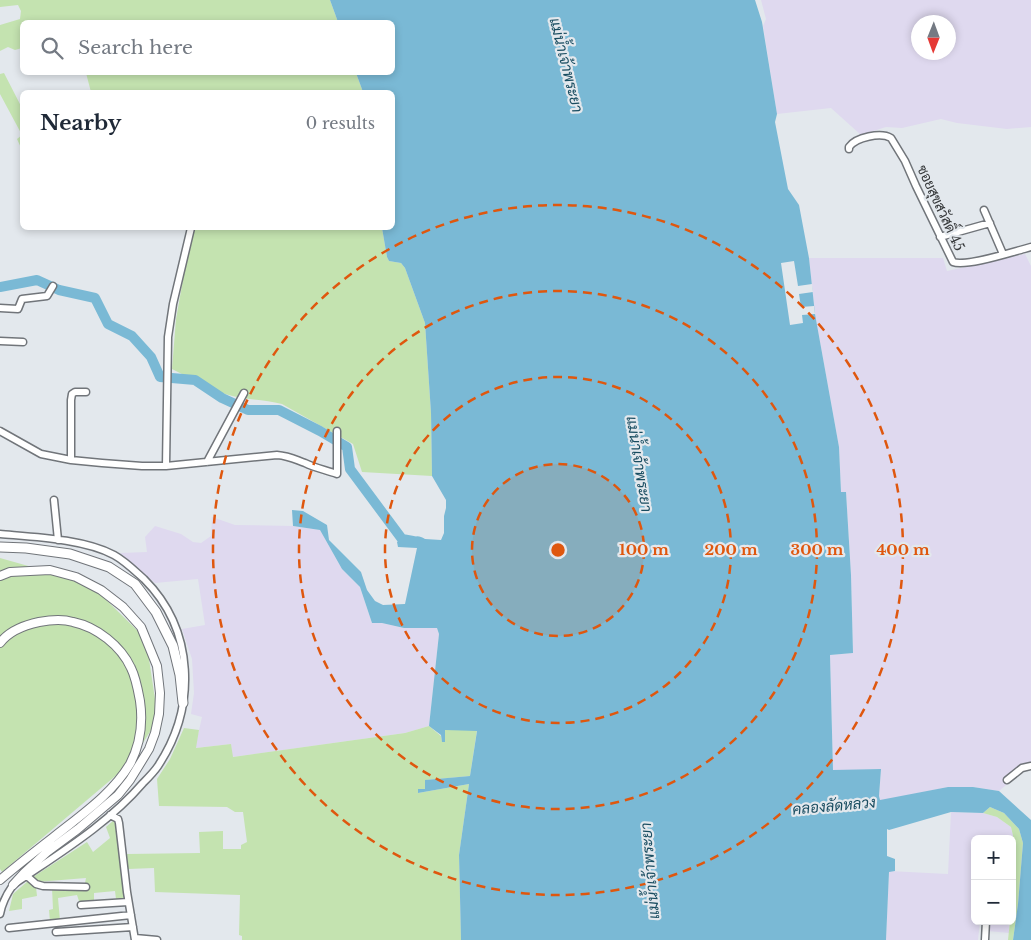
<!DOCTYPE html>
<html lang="en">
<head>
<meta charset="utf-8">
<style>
  :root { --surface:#fff; --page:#f2f2f3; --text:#1f2937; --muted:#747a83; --line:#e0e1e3 }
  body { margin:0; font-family:"Libre Baskerville",Sarabun,serif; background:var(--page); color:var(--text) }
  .controls { position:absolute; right:15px; bottom:15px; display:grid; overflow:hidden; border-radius:8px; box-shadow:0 2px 8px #0003 }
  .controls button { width:45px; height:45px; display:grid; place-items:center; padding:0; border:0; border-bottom:1px solid var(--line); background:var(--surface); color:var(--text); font:25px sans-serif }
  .compass { position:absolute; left:911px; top:15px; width:45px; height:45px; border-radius:50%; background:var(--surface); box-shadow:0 2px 8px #0003; rotate:181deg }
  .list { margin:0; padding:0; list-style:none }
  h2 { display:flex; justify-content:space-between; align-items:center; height:65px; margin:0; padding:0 20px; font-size:21px }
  h2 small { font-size:16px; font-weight:400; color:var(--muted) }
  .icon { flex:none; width:28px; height:28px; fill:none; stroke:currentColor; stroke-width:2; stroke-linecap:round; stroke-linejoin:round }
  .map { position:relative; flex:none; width:1031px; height:940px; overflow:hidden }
  .search { position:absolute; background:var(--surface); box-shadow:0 2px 8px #0003; left:20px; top:20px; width:375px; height:55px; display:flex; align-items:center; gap:12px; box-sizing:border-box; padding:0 18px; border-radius:8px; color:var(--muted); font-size:19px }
  .panel { position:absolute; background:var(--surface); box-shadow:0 2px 8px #0003; left:20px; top:90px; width:375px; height:140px; border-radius:8px }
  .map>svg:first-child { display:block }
  .industrial { fill:#dfd9ef; fill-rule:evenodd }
  .green { fill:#c4e3b0 }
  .water { fill:#7ab9d5 }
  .pier { fill:#e3e8ed }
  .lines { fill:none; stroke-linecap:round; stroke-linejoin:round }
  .river { stroke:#7ab9d5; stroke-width:10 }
  .minor-casing { stroke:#71757a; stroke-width:9 }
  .major-casing { stroke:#71757a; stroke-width:10 }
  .highway-casing { stroke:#71757a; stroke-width:11 }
  .minor { stroke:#fff; stroke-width:6 }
  .major { stroke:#fff; stroke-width:8 }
  .highway { stroke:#fff; stroke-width:9 }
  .ring { fill:none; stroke:#df570e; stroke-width:2.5; stroke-dasharray:9 6 }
  .labels { text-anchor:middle; stroke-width:4.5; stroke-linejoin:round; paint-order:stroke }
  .street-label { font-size:14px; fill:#353739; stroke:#e3e8ed }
  .water-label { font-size:15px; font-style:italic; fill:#184c60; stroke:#e3e8ed }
  .centre { fill:#df570e; stroke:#e3e8ed; stroke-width:2.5 }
  .ring-label { font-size:15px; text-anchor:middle; font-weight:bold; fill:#df570e; stroke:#e3e8ed; stroke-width:4.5; stroke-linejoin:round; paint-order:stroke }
</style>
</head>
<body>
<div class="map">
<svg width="1031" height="940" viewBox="0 0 1031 940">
  <rect width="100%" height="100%" fill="#e3e8ed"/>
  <path class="industrial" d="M761,0H1031V127L1007,129L957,123L941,119L902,128L886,127L861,135L831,108L777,114L763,26L766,19ZM918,22H948V52H918Z
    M1025,254L1031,266V769H1025L999,791L973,787H948L880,801L879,796L881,769L833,771L830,655L853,653L851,575L846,492H841L839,447L815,314L809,258H943L947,271Z
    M212,517L235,525L293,526L320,530L342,569L360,587L372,623H382L404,628H437L439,634L429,726L405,733L232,757L231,744L195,748L202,717L191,714L194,693L192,659L182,629L205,625L198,579L155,583L120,553L147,552L145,537L155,526L181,534L193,542L201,543L211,536Z
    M951,812L983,813L997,817L1011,827L1014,841L1012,879V839H975V921H980L978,940H886L889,871L948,874Z
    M988,921H1010L1009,933L988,931Z"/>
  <path class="green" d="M0,0H330L338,22H22V48L15,50L8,47L0,51V25L20,19L21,11L18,5L0,7Z
    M4,73L22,108V150L17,139L22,135L0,94V74Z
    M86,73H356L363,92H91Z
    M195,228H382L387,257L389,261L401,263L405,268L425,323L431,413L432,476L362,472L353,444L282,404C263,399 243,400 225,394C207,388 189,377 172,369L176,319L188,252Z
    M0,558L46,571L91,585L146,639L158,719L131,762L113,778L2,872L0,869Z
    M429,726L441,736L442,741L445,742V730H477L470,776L426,780L425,789H418V793L469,784L459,855L461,940H242V936L239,935L240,895L155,892L154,868L128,869L127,854L200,853L199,832L223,831V849H241V845L247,842L243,812H235L227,807L159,806L157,779L170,759L184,728L199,730L196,748L231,744L233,757L405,733Z
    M990,807L1004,813L1019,829L1023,843L1018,904L1013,940H1008L1010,921H1012V879L1014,840L1011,827L997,817L983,813Z
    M114,820L118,840L125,898L116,899L115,891L94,893V903L80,904L77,895L58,898L60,921L50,922L49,910L53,909L52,888H81L85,883L86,878L37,882L33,877L87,842L93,852L110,838L106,827Z
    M28,881L36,887L37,896L22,899V909L9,911L13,894Z"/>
  <path class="water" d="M330,0H755L762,22L777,114L775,122L788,189L799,205L809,258L815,314L839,447L841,492H846L851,575L853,653L830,655L833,770L881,769L879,796L880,800L948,787H973L999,791L1031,820V940H1013L1018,904L1023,843L1019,829L1004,813L990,807L983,813L951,812L889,830L887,829V856L895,859V871L889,872L886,940H461L459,855L469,784L418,793V789H425V780L470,776L477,731L445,730V742H442L441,735L429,726L439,634L437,628H404L382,623H372L360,587L342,569L320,530L293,526L292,510L303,511L327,525L329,540L361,572L367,590L375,601L383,605L405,604L417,548L398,547L397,542C402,539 404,540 409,538C416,536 419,535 425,539L441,540L444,533V516L446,508V500L432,476L431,413L425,323L405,268L401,263L389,261L387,257L382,228H392V92H363L356,73L392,72V22H338Z"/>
  <path class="pier" d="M794,261L798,286L812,284L813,292L799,294L801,307L814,306L815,314L802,315L803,323L790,325L781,263Z"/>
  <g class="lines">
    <path class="river" d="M0,287L37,280L59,290L95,298L108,324L132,336L151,357L160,377L195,380L222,398L248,410H279L320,431L347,447L350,469L402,539L413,541"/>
    <defs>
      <path id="minor" d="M849,149V147C856,137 881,132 891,138L905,161L916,186L953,262C965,267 1009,253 1024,249L1031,247
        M984,210L1003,254
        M940,237L990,223
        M0,308L18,309L22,299L47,296L53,286
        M0,341L23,342
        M0,431L41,454L71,460L102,463L142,466H166L277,455C289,456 294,459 305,463C315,468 326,470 337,474V431
        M71,460V400L72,394L75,392H86
        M207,462L244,393
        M166,466L168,337L173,304L191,228
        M54,500L58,540
        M0,534C34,537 84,539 114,555C125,561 135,571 144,579C195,630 197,707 158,766C154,772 148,778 143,783C107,825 58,854 13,885C6,895 2,903 0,914
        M1007,780L1022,768L1031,766
        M110,815L118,819L119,823L127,892L135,940
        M27,876L36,884L43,886L86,887
        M81,905L128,902
        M9,928L131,915
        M56,932L133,927
        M135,938L157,940
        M985,940L986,921"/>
      <path id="major" d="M0,576L10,572L50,570L76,577L101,590L123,607L141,627L157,666L160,693L159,714L155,733L149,749L130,780L118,795L78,829L47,852L24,873L13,885
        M0,643C9,631 25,625 39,622C50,620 63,619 73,622C97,627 121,646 131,668C136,678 138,690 140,701C143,722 140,745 130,764C115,789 92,807 69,825C46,843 22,861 0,880"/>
      <path id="highway" d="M0,547L26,548L70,554L109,567L135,584L156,612L173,646L180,675L183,703"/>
    </defs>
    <use href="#minor" class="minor-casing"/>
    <use href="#major" class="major-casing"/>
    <use href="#highway" class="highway-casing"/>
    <use href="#minor" class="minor"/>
    <use href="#major" class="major"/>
    <use href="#highway" class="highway"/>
  </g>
  <circle cx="558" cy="550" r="86" fill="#df570e" fill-opacity=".12"/>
  <g class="ring">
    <circle cx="558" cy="550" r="86"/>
    <circle cx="558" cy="550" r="173"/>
    <circle cx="558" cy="550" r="259"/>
    <circle cx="558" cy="550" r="345"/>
  </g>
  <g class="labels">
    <g class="street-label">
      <text transform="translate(941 208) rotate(65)" y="5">ซอยสุขสวัสดิ์ 45</text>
    </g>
    <g class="water-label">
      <text transform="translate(566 65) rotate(76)" y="5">แม่น้ำเจ้าพระยา</text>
      <text transform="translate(639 464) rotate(81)" y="5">แม่น้ำเจ้าพระยา</text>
      <text transform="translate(834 806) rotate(-5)" y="5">คลองลัดหลวง</text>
      <text transform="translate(650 871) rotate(-95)" y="5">แม่น้ำเจ้าพระยา</text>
    </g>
  </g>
  <circle cx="558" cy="550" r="8" class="centre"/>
  <g class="ring-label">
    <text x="644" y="555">100 m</text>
    <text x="731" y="555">200 m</text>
    <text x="817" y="555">300 m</text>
    <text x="903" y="555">400 m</text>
  </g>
</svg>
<div class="controls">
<button>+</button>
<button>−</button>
</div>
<svg class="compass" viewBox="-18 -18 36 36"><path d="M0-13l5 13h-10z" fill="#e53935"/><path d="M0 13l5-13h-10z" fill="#747a83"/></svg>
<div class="search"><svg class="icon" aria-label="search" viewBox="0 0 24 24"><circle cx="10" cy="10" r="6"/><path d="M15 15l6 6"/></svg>Search here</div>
<section class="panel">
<h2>Nearby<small>0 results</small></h2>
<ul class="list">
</ul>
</section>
</div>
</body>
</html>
